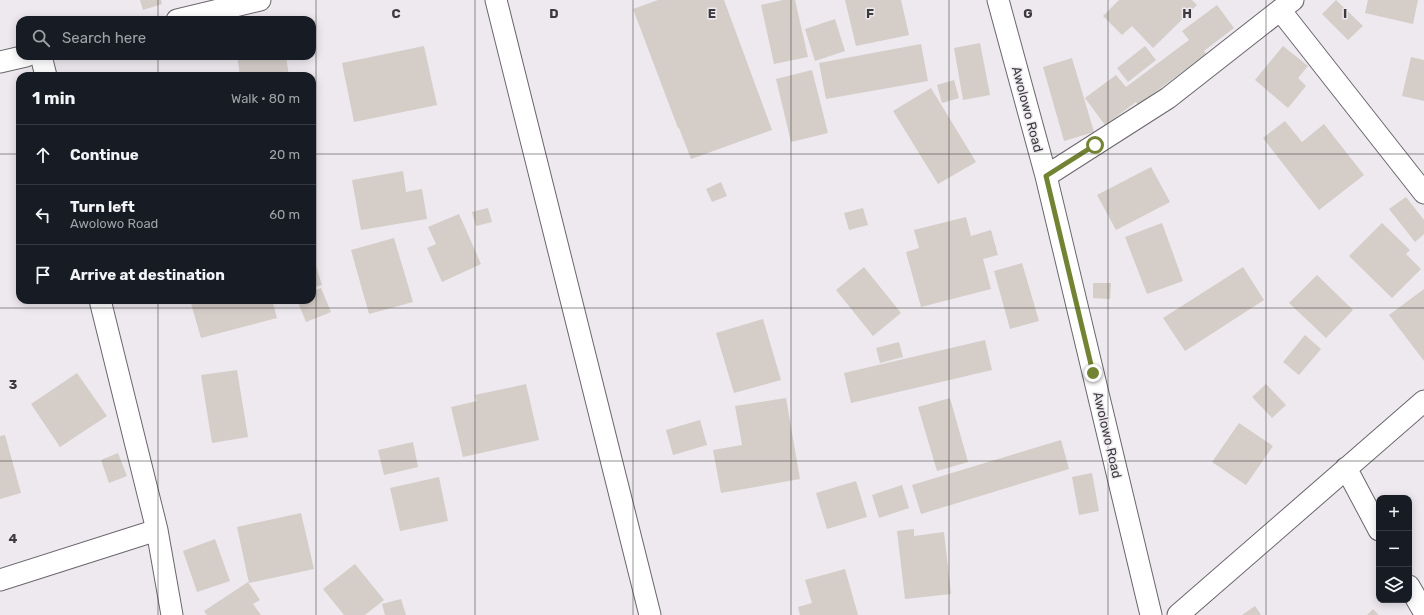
<!DOCTYPE html>
<html lang="en">
<head>
<meta charset="utf-8">
<style>
  :root { --surface:#171b24; --page:#242831; --text:#f1f3f6; --muted:#9ea1a6; --line:#363941 }
  body { margin:0; font-family:Rubik,sans-serif; background:var(--page); color:var(--text) }
  .controls { position:absolute; right:12px; bottom:12px; display:grid; overflow:hidden; border-radius:8px; box-shadow:0 2px 10px #0003 }
  .controls button { width:36px; height:36px; display:grid; place-items:center; padding:0; border:0; border-bottom:1px solid var(--line); background:var(--surface); color:var(--text); font:20px sans-serif }
  .stop { position:absolute; width:12px; height:12px; margin:-9px; border:3px solid #728433; border-radius:50%; background:#fff }
  .stop.end { background:#728433; border-color:#fff; box-shadow:0 1px 4px #0008 }
  .list { margin:0; padding:0; list-style:none }
  h2 { display:flex; justify-content:space-between; align-items:center; height:52px; margin:0; padding:0 16px; font-size:17px }
  h2 small { font-size:13px; font-weight:400; color:var(--muted) }
  .list li { display:grid; grid-template-columns:26px 1fr auto; gap:12px; align-items:center; box-sizing:border-box; height:60px; padding:0 16px; border-top:1px solid var(--line) }
  .list b { display:block; font-size:15px; white-space:nowrap }
  .list p { margin:0; font-size:13px; white-space:nowrap; color:var(--muted) }
  .list em { font-size:13px; font-style:normal; color:var(--muted) }
  .icon { flex:none; width:22px; height:22px; fill:none; stroke:currentColor; stroke-width:2; stroke-linecap:round; stroke-linejoin:round }
  .map { position:relative; flex:none; width:1424px; height:615px; overflow:hidden }
  .search { position:absolute; background:var(--surface); box-shadow:0 2px 10px #0003; left:16px; top:16px; width:300px; height:44px; display:flex; align-items:center; gap:10px; box-sizing:border-box; padding:0 14px; border-radius:12px; color:var(--muted); font-size:15px }
  .panel { position:absolute; background:var(--surface); box-shadow:0 2px 10px #0003; left:16px; top:72px; width:300px; height:232px; border-radius:12px }
  .map>svg:first-child { display:block }
  .building { fill:#d4cdc8 }
  .lines { fill:none; stroke-linecap:round; stroke-linejoin:round }
  .minor-casing { stroke:#6a666c; stroke-width:23 }
  .minor { stroke:#fff; stroke-width:21 }
  .route { stroke:#728433; stroke-width:5 }
  .grid { fill:none; stroke:#3c3a3d; stroke-width:1; stroke-opacity:0.55 }
  .labels { text-anchor:middle; stroke-width:3; stroke-linejoin:round; paint-order:stroke }
  .street-label { font-size:13px; fill:#3c3a3d; stroke:#ede9ef }
  .grid-label { font-size:13px; text-anchor:middle; font-weight:bold; fill:#3c3a3d; stroke:#ede9ef; stroke-width:3; stroke-linejoin:round; paint-order:stroke }
</style>
</head>
<body>
<div class="map">
<svg width="1424" height="615" viewBox="0 0 1424 615">
  <rect width="100%" height="100%" fill="#ede9ef"/>
  <path class="building" d="M140,0H161L162,4L143,10Z
    M658,0H724L772,130L691,159L679,128H678L633,9Z
    M783,0H795L808,57L774,64L761,5Z
    M845,0H901L909,35L856,46Z
    M1119,0H1192L1197,5L1153,48L1132,26L1122,35L1103,16Z
    M1336,0L1363,26L1348,40L1322,14Z
    M1368,0H1418L1413,24L1365,13Z
    M1217,5L1234,28L1204,51L1206,54L1138,105L1136,102L1105,125L1085,98L1116,75L1126,87L1189,40L1182,31Z
    M835,19L845,51L815,61L805,29Z
    M980,43L990,95L963,100L954,48Z
    M921,44L928,81L826,99L819,63Z
    M424,46L437,105L354,122L342,63Z
    M1145,46L1156,60L1128,82L1117,68Z
    M1283,46L1308,66L1298,78L1306,86L1288,108L1255,80Z
    M237,56H286L289,76H240Z
    M1411,57L1424,60V101L1402,96Z
    M1072,58L1094,132L1064,141L1043,67Z
    M812,70L828,133L791,142L776,79Z
    M954,80L959,98L942,103L937,85Z
    M931,88L976,162L938,184L893,111Z
    M1285,121L1302,142L1324,124L1364,175L1319,210L1263,138Z
    M1151,167L1170,202L1116,230L1097,195Z
    M403,171L406,192L422,189L427,219L361,230L352,180Z
    M721,182L727,196L712,202L706,189Z
    M1406,197L1424,220V234L1415,242L1389,209Z
    M488,208L492,222L476,226L472,212Z
    M863,208L868,225L849,230L844,213Z
    M459,214L481,264L442,282L427,248L436,244L428,227Z
    M966,217L971,236L991,230L998,255L983,259L991,289L921,307L906,252L919,248L914,230Z
    M1162,223L1183,281L1147,294L1125,237Z
    M1382,223L1410,250L1406,254L1421,269L1392,298L1349,256Z
    M394,238L413,302L369,314L351,250Z
    M312,253L322,285L312,288Z
    M1022,263L1039,321L1010,329L994,271Z
    M864,267L901,313L873,336L836,290Z
    M1243,267L1264,300L1185,351L1163,318Z
    M1317,275L1353,310L1326,338L1289,303Z
    M1093,283H1111L1110,299L1093,298Z
    M321,288L331,312L306,322L297,300H312V291Z
    M1424,289V361L1389,315Z
    M190,300H272L277,318L201,338Z
    M763,319L781,380L734,393L716,333Z
    M1305,335L1321,349L1299,375L1283,362Z
    M985,340L992,370L851,403L844,373Z
    M899,342L903,357L880,363L876,348Z
    M237,370L248,437L212,443L201,375Z
    M77,373L107,416L60,447L31,404Z
    M526,384L539,440L463,457L451,407L477,401L475,395Z
    M1266,384L1286,405L1272,418L1252,397Z
    M786,398L800,479L721,493L713,450L742,445L735,406Z
    M950,398L968,462L937,471L918,407Z
    M700,420L707,445L673,455L666,430Z
    M1239,423L1273,446L1246,485L1212,462Z
    M5,435L21,493L0,499V436Z
    M1061,440L1069,469L921,514L912,485Z
    M413,442L418,467L384,475L378,450Z
    M118,453L127,476L109,483L101,460Z
    M1092,473L1099,511L1079,515L1072,477Z
    M439,477L448,521L400,531L390,488Z
    M856,481L867,517L827,529L816,493Z
    M902,485L909,508L879,518L872,495Z
    M301,513L314,569L249,583L237,527Z
    M914,529V536L944,532L951,594L905,599L897,531Z
    M215,539L230,581L197,592L183,551Z
    M355,564L384,600L365,615H344L323,589Z
    M845,569L858,615H800L798,607L812,603L805,580Z
    M248,582L260,600L253,604L261,615H207L204,611Z
    M401,599L406,615H385L382,604Z
    M1255,606L1261,615H1242Z
    M1373,609L1379,615H1367Z"/>
  <g class="lines">
    <defs>
      <path id="minor" d="M496,0L650,615
        M998,0L1046,176L1151,615
        M1280,10L1424,193
        M177,20L260,0
        M41,56L46,76
        M0,62L26,56
        M1046,176L1168,98L1293,0
        M100,300L157,530L172,615
        M1346,468L1379,530
        M0,580L157,530
        M1409,586L1424,612
        M1178,615L1424,401"/>
    </defs>
    <use href="#minor" class="minor-casing"/>
    <use href="#minor" class="minor"/>
  </g>
  <g class="lines">
    <path class="route" d="M1093,373L1046,176L1095,145"/>
  </g>
  <path class="grid" d="M158,0V20M316,0V615M475,0V615M633,0V615M791,0V615M949,0V615M1108,0V615M1266,0V615M158,56V76M0,154H20M312,154H1424M158,300V615M0,308H1424M0,461H1424"/>
  <g class="labels">
    <g class="street-label">
      <text transform="translate(1028 109) rotate(75)" y="5">Awolowo Road</text>
      <text transform="translate(1108 435) rotate(77)" y="5">Awolowo Road</text>
    </g>
  </g>
  <g class="grid-label">
    <text x="396" y="18">C</text>
    <text x="554" y="18">D</text>
    <text x="712" y="18">E</text>
    <text x="870" y="18">F</text>
    <text x="1028" y="18">G</text>
    <text x="1187" y="18">H</text>
    <text x="1345" y="18">I</text>
    <text x="13" y="389">3</text>
    <text x="13" y="543">4</text>
  </g>
</svg>
<div class="controls">
<button>+</button>
<button>−</button>
<button><svg class="icon" aria-label="layers" viewBox="0 0 24 24"><path d="M12 4l9 5-9 5-9-5zM3 14l9 5 9-5"/></svg></button>
</div>
<div class="stop" style="left:1095px;top:145px"></div>
<div class="stop end" style="left:1093px;top:373px"></div>
<div class="search"><svg class="icon" aria-label="search" viewBox="0 0 24 24"><circle cx="10" cy="10" r="6"/><path d="M15 15l6 6"/></svg>Search here</div>
<section class="panel">
<h2>1 min<small>Walk · 80 m</small></h2>
<ul class="list">
<li><svg class="icon" aria-label="ahead" viewBox="0 0 24 24"><path d="M12 20V5M6 11l6-6 6 6"/></svg><div><b>Continue</b></div><em>20 m</em></li>
<li><svg class="icon" aria-label="left" viewBox="0 0 24 24"><path d="M17 20v-9H6M10 6l-5 5 5 5"/></svg><div><b>Turn left</b><p>Awolowo Road</p></div><em>60 m</em></li>
<li><svg class="icon" aria-label="arrive" viewBox="0 0 24 24"><path d="M6 21V4h12l-3 4 3 4H6"/></svg><div><b>Arrive at destination</b></div></li>
</ul>
</section>
</div>
</body>
</html>
